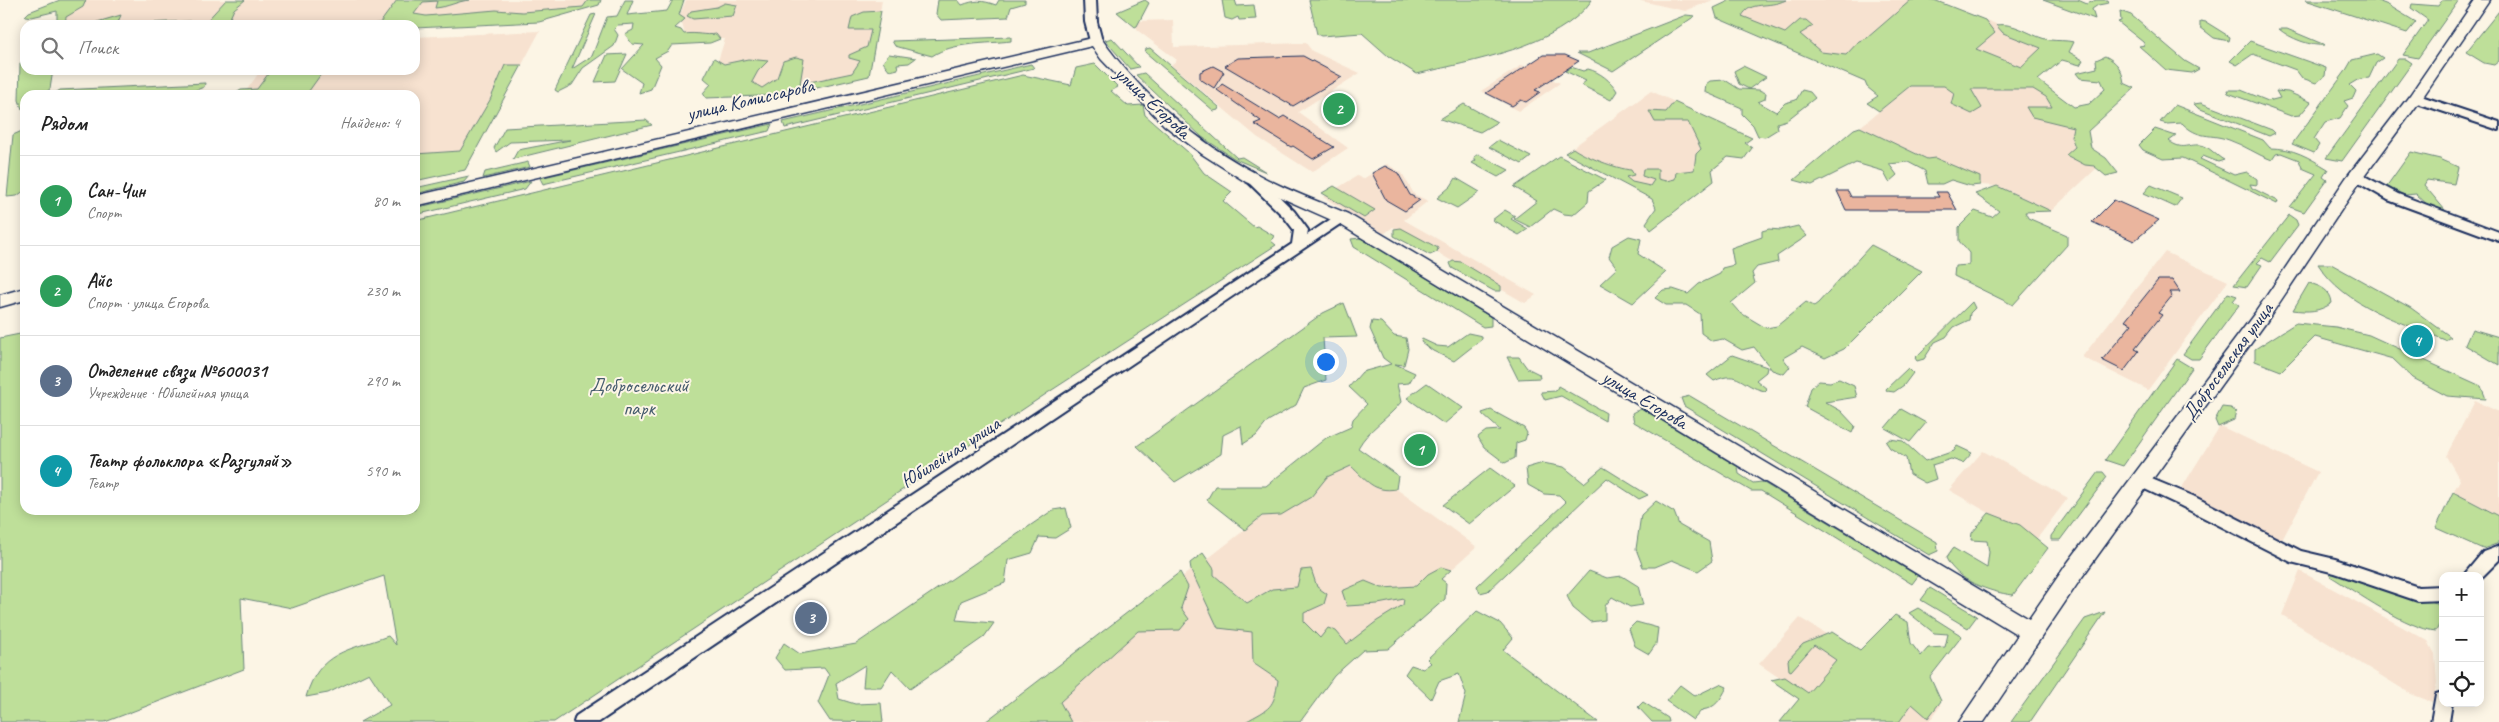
<!DOCTYPE html>
<html lang="ru">
<head>
<meta charset="utf-8">
<style>
  :root { --surface:#fff; --page:#f2f2f2; --text:#222; --muted:#767676; --line:#e0e0e0; --accent:#1f6fb2 }
  body { margin:0; font-family:Caveat,sans-serif; background:var(--page); color:var(--text) }
  .controls { position:absolute; right:15px; bottom:15px; display:grid; overflow:hidden; border-radius:10px; box-shadow:0 2px 12px #0003 }
  .controls button { width:45px; height:45px; display:grid; place-items:center; padding:0; border:0; border-bottom:1px solid var(--line); background:var(--surface); color:var(--text); font:25px sans-serif }
  .you { position:absolute; left:1325px; top:361px; width:18px; height:18px; margin:-12px; border:4px solid #fff; border-radius:50%; background:#1a73e8; box-shadow:0 0 0 8px #1a73e833 }
  .badge { display:grid; place-items:center; width:32px; height:32px; border-radius:50%; background:var(--accent); color:#fff; font-size:16px; font-weight:700 }
  .pin { position:absolute; translate:-50% -50%; border:2px solid #fff; box-shadow:0 1px 5px #0006 }
  .list { margin:0; padding:0; list-style:none }
  h2 { display:flex; justify-content:space-between; align-items:center; height:65px; margin:0; padding:0 20px; font-size:21px }
  h2 small { font-size:16px; font-weight:400; color:var(--muted) }
  .list li { display:grid; grid-template-columns:32px 1fr auto; gap:15px; align-items:center; box-sizing:border-box; height:90px; padding:0 20px; border-top:1px solid var(--line) }
  .list b { display:block; font-size:19px; white-space:nowrap }
  .list p { margin:0; font-size:16px; white-space:nowrap; color:var(--muted) }
  .list em { font-size:16px; font-style:normal; color:var(--muted) }
  .icon { flex:none; width:28px; height:28px; fill:none; stroke:currentColor; stroke-width:2; stroke-linecap:round; stroke-linejoin:round }
  .map { position:relative; flex:none; width:2499px; height:722px; overflow:hidden }
  .search { position:absolute; background:var(--surface); box-shadow:0 2px 12px #0003; left:20px; top:20px; width:400px; height:55px; display:flex; align-items:center; gap:12px; box-sizing:border-box; padding:0 18px; border-radius:15px; color:var(--muted); font-size:19px }
  .panel { position:absolute; background:var(--surface); box-shadow:0 2px 12px #0003; left:20px; top:90px; width:400px; height:425px; border-radius:15px }
  .map>svg:first-child { display:block }
  .built { fill:#f7e2d0 }
  .green { fill:#bedf99; stroke:#6c877c }
  .building { fill:#eab59e; stroke:#1b2f5e }
  .lines { fill:none; stroke-linecap:round; stroke-linejoin:round }
  .minor-casing { stroke:#1b2f5e; stroke-width:4 }
  .major-casing { stroke:#1b2f5e; stroke-width:3 }
  .minor { fill:#fcf5e5; fill-rule:evenodd }
  .major { fill:#fcf5e5; fill-rule:evenodd }
  .labels { text-anchor:middle; stroke-width:4; stroke-linejoin:round; paint-order:stroke }
  .street-label { font-size:20px; fill:#1b2f5e; stroke:#fcf5e5 }
  .park-label { font-size:20px; fill:#445b6d; stroke:#fcf5e5 }
</style>
</head>
<body>
<div class="map">
<svg width="2499" height="722" viewBox="0 0 2499 722">
  <rect width="100%" height="100%" fill="#fcf5e5"/>
  <filter id="ink" filterUnits="userSpaceOnUse"><feTurbulence type="fractalNoise" baseFrequency=".02" numOctaves="2"/><feDisplacementMap in="SourceGraphic" scale="10" xChannelSelector="R" yChannelSelector="G"/><feConvolveMatrix kernelMatrix="1 2 1 2 8 2 1 2 1" color-interpolation-filters="sRGB"/></filter>
  <g filter="url(#ink)">
    <path class="built" d="M71,0H230L207,25H65L66,10Z
      M238,0H408L391,25H215Z
      M414,0H601L599,5L539,22L415,28V25H396Z
      M686,0H882L869,76L786,95L706,98L725,39H686L680,15Z
      M1637,0H1713L1685,11Z
      M1742,0H1934L2061,49L2033,76L1871,80L1721,16Z
      M1173,20L1174,47L1306,43L1312,51L1360,73L1298,112L1348,148L1312,172L1257,137L1171,65L1177,60L1137,30L1136,21Z
      M540,31L469,163L415,172V95H243L261,70H415V37Z
      M1522,65L1560,83L1519,111L1481,91Z
      M2035,84L2073,127L2099,166L2051,211L1997,186L1980,185L1860,127L1910,86Z
      M1651,91L1752,138L1667,206L1565,153Z
      M1387,164L1402,173L1414,194L1428,201L1404,220L1536,295L1525,303L1393,227L1384,234L1323,197L1357,176L1363,179Z
      M2165,252L2228,281L2148,390L2082,357Z
      M2475,401L2499,412V516L2453,492L2460,480L2446,456Z
      M2220,426L2318,472L2282,540L2181,489Z
      M1983,451L2068,498L2036,540L1949,490Z
      M1345,452L1477,547L1441,579L1446,583L1416,602L1334,676L1201,564Z
      M1191,570L1325,683L1281,722H1040L1021,703Z
      M2300,571L2428,641L2435,654L2437,683L2432,702L2411,694L2282,615Z
      M1800,618L1941,705L1929,722H1845L1759,664Z"/>
    <path class="green" d="M60,0H86L83,7L66,17L65,25H57V11L32,17L25,16L29,12Z
      M226,0H245L234,9L230,18L222,25H203Z
      M397,0H470C457,1 449,7 435,8L437,1L423,2L414,14L426,16L496,10L522,12L583,7L588,0H601L599,5L539,22L415,28V25H358L380,23Z
      M625,0H633L627,15L667,11L673,0H684L679,15L685,19L675,28L681,30L684,34C698,32 703,36 716,34L720,39L710,43L672,45L668,51L655,58L661,65L651,89L639,93L642,83L622,69L644,45L632,44L625,34L633,30L634,24L618,25L614,29L618,35L614,46L583,68L572,85L558,92L555,90L591,15L596,14L572,69L592,56L607,17L617,16Z
      M938,0H958L962,5C975,0 982,0 996,5L999,0H1025V3L1011,7L1008,17L941,20L936,14Z
      M1145,0L1149,3L1137,26L1135,27L1117,12Z
      M1222,0H1235L1237,6L1254,5L1256,19L1239,20L1238,17L1232,20L1225,18Z
      M1309,0H1592C1560,47 1470,61 1417,74L1388,56L1362,33L1321,36L1317,34Z
      M1731,0H1786C1767,9 1751,0 1742,16L1785,33L1800,20H1806L1813,26L1800,34L1821,52L1846,55L1859,41L1867,38L1911,0H1934L1985,20L1995,33L1976,49L2021,67L2041,48L2003,33L1996,25C2017,22 2031,37 2050,40C2058,41 2065,40 2074,42L2069,52L2083,60L2080,65L2062,60L2038,80L2074,107L2089,104L2105,89L2101,80L2080,78L2076,73L2097,68L2096,60L2105,56C2117,62 2122,69 2124,83L2135,88L2088,131L2091,148L2106,158L2118,173L2106,176L2094,166L2085,165L2066,155L2075,147L2071,136L2073,127L2032,117L2026,107H2052L2046,97L2033,89H1971L1982,108L1972,114L1951,104L1954,93L1944,86H1910L1879,111L1867,103L1878,96L1867,87L1865,82L1717,18L1714,8Z
      M2043,0H2078L2087,4L2096,0H2108L2109,3L2098,5L2092,9L2095,19Z
      M2305,0H2375L2388,5L2416,22L2407,33Z
      M2442,0H2459L2418,58L2403,55L2428,20L2411,8L2412,4L2438,6Z
      M725,3L737,5L733,16L693,19L687,16L691,11L717,7Z
      M881,11L869,76L786,95L706,98L703,93L711,84L704,78L714,58L724,64L748,59L768,61L758,71L752,82L762,88L777,78L783,61L796,57L804,59L800,84L852,73L860,61L849,58V55L867,47L871,30H849L852,17L864,12Z
      M2120,11L2131,15L2185,61L2199,69L2192,73L2166,70L2139,46L2145,45L2143,42L2118,22L2121,21Z
      M2499,11V61L2494,65L2484,63L2466,52Z
      M121,15L118,22L125,24L190,21L191,25H87Z
      M1686,15L1695,16L1613,71L1577,53H1588Z
      M2200,21L2206,22L2230,37L2229,41L2214,38L2200,27Z
      M2279,29H2287L2325,45C2312,47 2289,38 2279,29Z
      M1011,37V41C987,44 953,42 932,56L895,46L892,41Z
      M1112,38L1139,67L1130,69L1105,40Z
      M2250,41L2326,68L2325,76L2316,83L2302,78L2296,70L2253,54L2237,65L2230,61Z
      M1150,48L1219,107L1218,110L1214,111L1145,52L1146,49Z
      M627,54L615,81L595,82L607,55Z
      M889,54L916,58L909,63L897,64L898,69L890,71L883,62Z
      M2377,54L2383,58L2376,63L2369,78L2360,79L2350,85L2356,91L2353,98L2344,101L2348,106L2340,118L2325,122L2314,139L2319,145L2314,153L2292,144L2345,72L2352,60Z
      M2398,59H2406L2412,63L2342,161L2326,158Z
      M25,61V70H53L50,89L42,95H25V107L22,109L19,100L20,63Z
      M1031,64L1034,68L785,128L783,122Z
      M1095,64L1118,87L1111,91L1128,106L1143,105L1145,115L1189,153L1204,173L1232,192L1223,201L1254,227L1257,226L1274,236L1271,241L1276,245L1052,390L554,722H360L390,705L369,673L328,693L306,697C319,651 348,651 388,636L396,645L384,576L292,608L241,598L244,669L105,722H0V338L25,333V510H415V221L1023,75L1071,85L1076,68Z
      M505,65H522L465,170L415,181V154L460,151L490,100Z
      M1743,66L1766,77L1749,89L1739,84L1734,71Z
      M1571,67L1583,71L1588,69C1600,72 1611,81 1617,91L1611,100L1581,85L1586,81L1565,71Z
      M271,70H324L306,95H233L241,90L257,89Z
      M1144,73L1237,158L1242,157L1266,172L1235,159L1202,137L1136,75Z
      M1725,80L1739,89L1759,90L1766,93L1765,99L1758,102L1776,112L1785,103L1796,100L1802,90L1810,92L1815,98L1787,120L1777,123L1778,129L1765,137L1758,136L1753,125L1742,114V108L1705,92L1706,84L1710,81Z
      M205,83L204,87L183,95H52L60,90Z
      M2227,90H2241L2268,101L2280,98L2276,91L2288,92L2311,102L2300,115L2291,116L2228,93Z
      M1674,102L1752,138L1745,143L1752,148L1744,159L1728,157L1712,170L1714,181L1651,230L1646,223L1656,208L1652,199L1565,153L1573,148C1583,156 1618,169 1631,170L1634,175L1626,177L1632,182L1650,186L1654,180L1642,176L1643,169H1658V179L1666,181L1675,179L1676,172L1694,170L1696,154L1701,149L1688,122H1655L1649,111L1666,112Z
      M2201,103L2272,130L2275,133L2269,136L2198,108L2194,104Z
      M1464,104L1497,122L1480,132L1440,119Z
      M2175,105L2263,140L2270,148C2294,148 2308,157 2328,169L2323,177L2327,180L2304,212L2290,207L2316,174L2302,168L2299,160L2281,153L2276,154L2272,160C2257,155 2244,145 2229,140C2210,133 2199,140 2182,123L2167,124L2160,122Z
      M646,120L652,125L513,159L518,150L570,140L510,142L496,152L494,148L505,128Z
      M772,124L769,131L543,184L540,178Z
      M1860,127L1927,159L1935,158L1980,177V185L1971,186L1951,180L1942,184H1928L1925,171L1908,162L1889,164L1897,175L1889,182L1883,171L1856,163L1812,185L1794,180L1854,129Z
      M2155,129L2176,136L2169,141C2183,151 2187,144 2200,145C2208,145 2216,156 2224,160L2218,162L2203,156L2200,159L2234,175L2247,172L2257,179V185L2250,184L2252,188L2278,201L2277,204L2183,158L2163,159L2143,150L2139,145Z
      M22,131L25,137V190L17,196L7,197L13,135Z
      M1498,140L1531,157L1522,164L1489,147Z
      M2411,152L2440,159L2458,167L2454,184L2427,180L2424,185L2445,210L2429,206L2416,194L2405,195L2386,187Z
      M1478,154L1509,170L1498,177L1472,163L1476,160L1474,157Z
      M1559,156L1606,180L1589,191L1588,202L1573,215L1564,214L1553,209L1530,227L1514,219L1537,201L1514,187Z
      M528,162L530,167L483,178L485,172Z
      M469,176L464,182L415,194V188Z
      M1456,178L1480,192L1457,208L1437,198L1451,186Z
      M531,181L525,189L415,215V208Z
      M2151,185L2182,198L2175,207L2144,193Z
      M1334,186L1375,210L1364,218L1322,193Z
      M1997,186L2051,211L2025,212L2028,218L2067,235V245L2013,305L1954,276L1955,266L1969,265V253L1959,241V227L1975,211L1992,217L1999,211L1975,194Z
      M1505,210L1515,216L1511,219L1528,229L1519,235L1492,220Z
      M2289,215L2296,220L2298,225L2270,262L2262,258L2257,263L2262,265L2247,287L2234,285Z
      M1798,226L1807,236L1777,256L1778,262L1757,267L1752,273L1755,283L1731,303L1739,312L1766,328L1777,326L1806,302L1814,306L1818,303L1871,245L1922,271L1844,349L1825,358L1802,347L1783,358L1790,367L1784,374L1772,370L1754,347L1742,350L1723,339L1712,341L1701,333L1700,314L1686,305H1666L1655,298L1663,290L1673,289L1688,294L1699,284L1720,274L1722,268L1734,265L1731,248L1762,237V231L1769,229L1781,230Z
      M1401,228L1438,248L1437,252L1430,255L1394,236V229Z
      M1629,236L1641,239L1638,254L1666,272L1633,303L1600,284L1617,268L1609,257L1612,246Z
      M1361,238L1491,317V326L1483,327L1354,247L1351,239Z
      M1453,261L1461,262L1501,286V291H1494L1452,268L1450,263Z
      M2318,264H2331L2411,308L2451,337L2445,340C2401,322 2345,307 2318,264Z
      M2309,283C2320,286 2331,290 2332,303C2319,312 2308,312 2293,310Z
      M2228,293L2237,296L2233,301L2239,305L2199,359H2191L2183,354Z
      M1972,302L1975,308L1970,313L1969,320L1954,327L1946,337L1935,342L1924,359L1917,361L1915,358Z
      M1344,303L1357,337L1323,338L1326,380L1304,388L1296,405L1268,421L1256,436L1243,444L1241,426L1223,435L1221,454L1175,482L1137,446L1323,313Z
      M1372,321L1381,322L1394,336L1406,338L1408,349L1404,365L1395,364L1415,373L1409,383L1397,384L1401,402C1387,420 1369,428 1358,448L1398,476L1396,489C1374,493 1366,480 1351,466L1327,477L1311,497L1281,515L1262,516L1245,530L1207,500L1215,486H1266L1326,438L1351,427L1353,419L1367,404L1349,387L1362,372L1391,364L1383,358L1370,329Z
      M2296,323L2336,327L2369,335L2481,386L2486,399L2447,396L2413,378L2393,359L2315,337L2281,371L2255,361V349Z
      M2472,329L2499,337V365L2465,345Z
      M1468,333L1482,336V339L1454,361L1433,351L1421,342L1422,339L1437,346L1448,347Z
      M1732,355L1767,367L1766,372L1756,380L1767,389L1765,391C1740,386 1740,369 1714,381L1707,375Z
      M1507,357H1519L1527,368L1539,374L1540,378L1518,379Z
      M2177,359L2192,368L2123,466L2105,460Z
      M1908,368L1913,373L1904,385L1894,392L1887,391L1886,389Z
      M1839,379L1854,386L1857,397L1825,402L1841,411L1855,426L1852,433L1805,407L1811,388L1819,381L1830,382Z
      M1427,383L1463,408L1444,424L1407,398Z
      M1558,386L1606,413L1605,421L1561,396L1545,400L1541,392L1556,391Z
      M1690,396L1937,542L1938,551L1929,555L1684,406L1681,398Z
      M2222,407L2231,408L2236,412L2234,420L2218,427L2215,420Z
      M1641,408L1738,467L1739,474L1753,483L1762,482L1918,576L1912,584L1761,491H1751L1634,422L1632,413Z
      M1901,409L1926,423L1910,442L1885,428Z
      M1491,410L1524,428L1527,433L1525,440L1516,443L1515,458L1505,463L1484,447L1478,437L1486,431L1500,430L1483,415L1482,413Z
      M1890,439L1903,441L1925,461L1954,451L1957,446L1972,453L1963,463L1951,459L1932,465L1936,479L1925,483L1909,474L1906,458L1890,448L1886,442Z
      M1543,463L1564,467L1584,483L1603,467L1648,495L1639,499L1607,478L1488,591L1480,593L1477,586L1566,502L1559,495L1544,494L1528,485L1526,468Z
      M1490,468L1515,486L1469,524L1443,505Z
      M2098,472H2103L2107,477L2060,540H2051V536Z
      M2453,492L2499,516V543L2483,549L2436,528Z
      M1656,501L1674,512L1679,525L1709,542L1712,561L1698,571L1672,560L1655,567H1643L1636,549L1641,515Z
      M1066,508L1071,528L1055,538L1039,537L1032,553L1008,560L1005,583L961,601L956,620L994,623L984,637L910,689L892,670L881,687H863L865,665L836,683L839,699L855,704L881,703L883,722L830,721L818,703L829,675L824,668L785,670L775,658L784,643L800,654L856,644L1053,510Z
      M1989,513L2020,525L2048,548L2013,595C1989,592 1957,581 1946,558L1953,548L1987,568L1989,552L1987,541L1971,540L1972,533Z
      M1203,553L1214,569V575L1247,603L1272,589L1297,587L1301,570L1311,569L1317,587L1327,594L1324,604L1304,613V622L1320,638L1328,628L1336,631L1347,644L1377,621L1403,605L1404,599L1378,604L1347,606L1342,591L1365,581L1382,588L1416,586L1428,574L1441,567L1451,570L1441,579L1446,583L1445,599L1388,649L1363,650L1334,676L1300,722H1245C1270,708 1274,709 1278,680L1253,663L1252,632L1218,628L1191,570L1190,563Z
      M1589,571L1607,578L1622,576L1638,586L1643,605L1630,607L1612,597L1605,606V620L1590,622L1573,608L1567,596Z
      M2333,571L2443,605V617L2436,631C2408,629 2356,592 2330,576L2329,572Z
      M1180,572L1188,587L1181,608L1189,619L1180,630L1138,631L1060,702L1071,722H985Z
      M1930,588L1977,616L1968,628L1921,600Z
      M1918,608L1962,636L1930,677L1941,701L1928,718L1912,704L1899,722H1780L1799,699L1771,680L1785,677L1808,693L1836,660L1814,645L1791,671L1789,670L1788,660L1803,644L1832,632L1860,650L1895,615L1908,622L1911,643L1921,656L1928,648L1945,647L1948,634L1934,633L1909,613Z
      M1477,611L1500,623L1513,638L1503,650L1598,722H1459L1466,694L1459,674L1439,681L1431,699L1405,674L1411,665L1423,669L1431,663L1427,659Z
      M2105,612L2030,722H2011L2085,619Z
      M1636,622L1658,628L1656,644L1649,654L1635,646L1629,629Z
      M1720,684L1727,687C1721,699 1716,708 1702,710L1693,720L1666,701L1680,685L1695,696Z
      M1643,702L1668,718L1669,722H1652L1638,707Z"/>
    <path class="building" d="M1543,55H1565L1579,61L1535,90L1540,92L1526,102L1521,100L1512,106L1486,93Z
      M1303,56L1342,77L1293,106L1225,66L1238,58Z
      M1213,66L1224,72L1214,88L1200,79V72Z
      M1222,84L1279,119L1284,116L1334,147L1313,159L1293,146L1291,147L1254,124L1261,121L1217,90Z
      M1385,166L1398,173L1410,195L1420,200L1405,211L1386,200L1372,173Z
      M1837,191H1848L1851,197H1939L1936,192H1947L1957,210H1846Z
      M2114,200L2159,220L2134,241L2092,222Z
      M2158,280H2172L2180,292H2169L2172,296L2158,313L2162,315L2135,349L2139,351L2124,371L2102,360L2132,324L2125,321Z"/>
    <g class="lines">
      <defs>
        <path id="minor" d="M1084,0H1096L1097,22L1102,41L1100,43L1096,44L1090,41L1085,22Z
          M2415,94L2499,122V130L2411,101L2409,98L2411,95Z
          M2357,172L2398,194L2499,232V241L2388,200L2352,179L2350,176L2352,173Z
          M1252,174L1257,175L1294,211L1308,230L1307,235L1337,215H1347L1349,218L599,722H574L576,716L1292,244L1294,230L1284,217L1247,181L1245,178L1247,175Z
          M2142,475L2193,496L2301,551L2335,559L2418,587L2443,586V600L2418,601L2335,573L2291,562L2181,506L2136,485L2134,481L2136,477Z
          M2499,546V560L2480,579V576H2463L2483,552Z
          M2443,692V703H2452L2449,722H2431L2436,694Z"/>
        <path id="major" d="M2475,0H2489L2420,101L2358,185L2267,321L2082,577L1984,722H1959L2018,635L1336,222L1246,182L1202,154L1164,125L1101,59L1092,46L415,206V196L1096,37L1101,38C1139,93 1198,143 1257,174C1286,190 1318,201 1348,214L2029,619L2066,565L2255,313L2346,178L2410,95Z
          M25,288V300L0,307V295Z"/>
      </defs>
      <use href="#minor" class="minor-casing"/>
      <use href="#major" class="major-casing"/>
      <use href="#minor" class="minor"/>
      <use href="#major" class="major"/>
    </g>
  </g>
  <g class="labels">
    <g class="street-label">
      <text transform="translate(750 99) rotate(-13)" y="7">улица Комиссарова</text>
      <text transform="translate(1153 102) rotate(43)" y="7">улица Егорова</text>
      <text transform="translate(2227 361) rotate(-54)" y="7">Добросельская улица</text>
      <text transform="translate(1645 399) rotate(31)" y="7">улица Егорова</text>
      <text transform="translate(950 452) rotate(-33)" y="7">Юбилейная улица</text>
    </g>
    <g class="park-label">
      <text x="639" y="392">Добросельский<tspan x="639" dy="23">парк</tspan></text>
    </g>
  </g>
</svg>
<div class="controls">
<button>+</button>
<button>−</button>
<button><svg class="icon" aria-label="locate" viewBox="0 0 24 24"><circle cx="12" cy="12" r="6"/><path d="M12 2v4M12 18v4M2 12h4M18 12h4"/></svg></button>
</div>
<div class="you"></div>
<div class="pin badge" style="left:1420px;top:450px;background:#2e9e5b">1</div>
<div class="pin badge" style="left:1339px;top:109px;background:#2e9e5b">2</div>
<div class="pin badge" style="left:811px;top:618px;background:#5c6f8a">3</div>
<div class="pin badge" style="left:2417px;top:341px;background:#0f9aa8">4</div>
<div class="search"><svg class="icon" aria-label="search" viewBox="0 0 24 24"><circle cx="10" cy="10" r="6"/><path d="M15 15l6 6"/></svg>Поиск</div>
<section class="panel">
<h2>Рядом<small>Найдено: 4</small></h2>
<ul class="list">
<li><span class="badge" style="background:#2e9e5b">1</span><div><b>Сан-Чин</b><p>Спорт</p></div><em>80 m</em></li>
<li><span class="badge" style="background:#2e9e5b">2</span><div><b>Айс</b><p>Спорт · улица Егорова</p></div><em>230 m</em></li>
<li><span class="badge" style="background:#5c6f8a">3</span><div><b>Отделение связи №600031</b><p>Учреждение · Юбилейная улица</p></div><em>290 m</em></li>
<li><span class="badge" style="background:#0f9aa8">4</span><div><b>Театр фольклора «Разгуляй»</b><p>Театр</p></div><em>590 m</em></li>
</ul>
</section>
</div>
</body>
</html>
